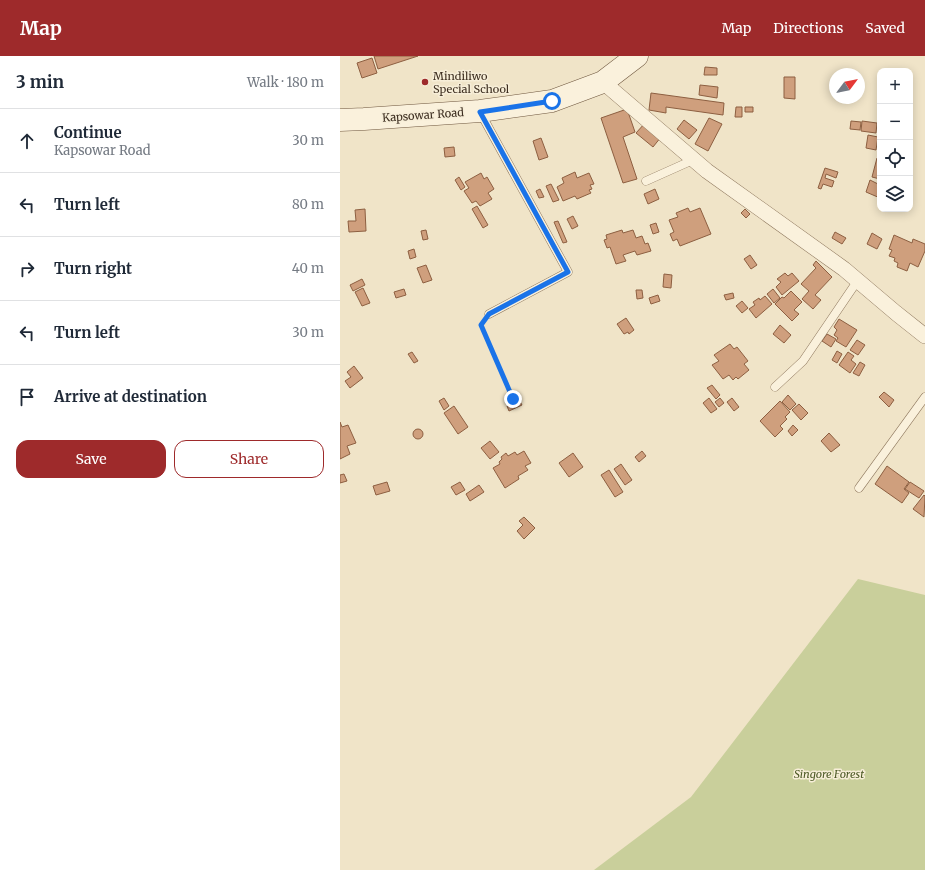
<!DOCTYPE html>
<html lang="en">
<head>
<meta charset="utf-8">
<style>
  :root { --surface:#fff; --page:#f2f2f3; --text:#1f2937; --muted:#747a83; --line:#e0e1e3; --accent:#9e2a2b }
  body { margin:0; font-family:Merriweather,serif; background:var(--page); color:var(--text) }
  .controls { position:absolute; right:12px; top:12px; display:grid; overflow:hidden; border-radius:8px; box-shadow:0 2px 10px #0003 }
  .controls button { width:36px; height:36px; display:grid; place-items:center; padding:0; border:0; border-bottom:1px solid var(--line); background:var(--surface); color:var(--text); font:20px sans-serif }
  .compass { position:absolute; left:489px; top:12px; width:36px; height:36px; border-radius:50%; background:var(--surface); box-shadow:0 2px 10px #0003; rotate:58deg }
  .stop { position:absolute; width:12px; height:12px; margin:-9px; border:3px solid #1a73e8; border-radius:50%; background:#fff }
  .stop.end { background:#1a73e8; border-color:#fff; box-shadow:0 1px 4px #0008 }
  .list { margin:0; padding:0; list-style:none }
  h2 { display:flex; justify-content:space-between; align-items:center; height:52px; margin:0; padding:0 16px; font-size:17px }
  h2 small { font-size:13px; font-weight:400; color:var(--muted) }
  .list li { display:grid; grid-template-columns:26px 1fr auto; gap:12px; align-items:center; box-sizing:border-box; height:64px; padding:0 16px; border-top:1px solid var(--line) }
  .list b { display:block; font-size:15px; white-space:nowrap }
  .list p { margin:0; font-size:13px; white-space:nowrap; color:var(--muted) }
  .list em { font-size:13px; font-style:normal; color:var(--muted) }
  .actions { display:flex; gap:8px; padding:12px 16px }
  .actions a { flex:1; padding:9px 0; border:1px solid var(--accent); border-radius:12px; text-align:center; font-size:14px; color:var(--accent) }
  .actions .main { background:var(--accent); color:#fff }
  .icon { flex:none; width:22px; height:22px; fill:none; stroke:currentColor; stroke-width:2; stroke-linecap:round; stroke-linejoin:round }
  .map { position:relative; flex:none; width:585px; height:814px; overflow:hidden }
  header { display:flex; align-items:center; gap:24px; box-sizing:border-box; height:56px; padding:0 20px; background:var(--accent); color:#fff }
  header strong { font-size:19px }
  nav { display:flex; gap:22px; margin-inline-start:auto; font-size:14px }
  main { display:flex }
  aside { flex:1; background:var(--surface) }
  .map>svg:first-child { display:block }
  .green { fill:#c9cf9b }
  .building { fill:#cf9f7d; stroke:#8d5f41 }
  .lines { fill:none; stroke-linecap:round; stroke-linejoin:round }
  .service-casing { stroke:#8d765c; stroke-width:9 }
  .minor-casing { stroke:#8d765c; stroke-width:16 }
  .secondary-casing { stroke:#6f573f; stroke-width:23 }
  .path { stroke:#8d765c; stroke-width:2.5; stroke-dasharray:3 2; stroke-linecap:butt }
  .service { stroke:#faf1dc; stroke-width:8 }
  .minor { stroke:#faf1dc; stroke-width:15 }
  .secondary { stroke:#faf1dc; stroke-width:22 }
  .route { stroke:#1a73e8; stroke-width:5 }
  .poi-dot { fill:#9e2a2b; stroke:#f7eed8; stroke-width:1.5 }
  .labels { text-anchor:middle; stroke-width:3; stroke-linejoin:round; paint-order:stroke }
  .poi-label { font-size:11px; fill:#3d2e20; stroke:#f7eed8; text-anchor:start }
  .street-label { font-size:11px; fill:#3d2e20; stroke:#f7eed8 }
  .park-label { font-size:11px; font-style:italic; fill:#4d5a26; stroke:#f7eed8 }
</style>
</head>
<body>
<header>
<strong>Map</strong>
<nav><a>Map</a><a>Directions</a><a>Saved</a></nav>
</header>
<main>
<aside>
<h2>3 min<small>Walk · 180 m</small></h2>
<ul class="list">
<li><svg class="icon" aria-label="ahead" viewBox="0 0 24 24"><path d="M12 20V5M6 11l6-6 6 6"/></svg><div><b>Continue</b><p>Kapsowar Road</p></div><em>30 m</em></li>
<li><svg class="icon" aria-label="left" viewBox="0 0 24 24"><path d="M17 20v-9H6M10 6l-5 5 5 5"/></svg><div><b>Turn left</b></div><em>80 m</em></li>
<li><svg class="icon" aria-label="right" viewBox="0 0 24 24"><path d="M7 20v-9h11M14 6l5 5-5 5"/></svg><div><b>Turn right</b></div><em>40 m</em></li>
<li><svg class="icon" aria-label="left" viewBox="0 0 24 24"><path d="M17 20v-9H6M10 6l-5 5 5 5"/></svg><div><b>Turn left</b></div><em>30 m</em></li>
<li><svg class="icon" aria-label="arrive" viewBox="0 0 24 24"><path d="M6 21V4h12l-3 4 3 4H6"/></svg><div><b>Arrive at destination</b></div></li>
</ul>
<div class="actions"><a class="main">Save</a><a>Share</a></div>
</aside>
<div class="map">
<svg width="585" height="814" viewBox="0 0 585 814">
  <rect width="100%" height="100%" fill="#f0e4c8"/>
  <path class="green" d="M518,523L585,539V814H254L351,741Z"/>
  <path class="building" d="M34,0H78L38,13Z
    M32,2L37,17L22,22L17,7Z
    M365,11L377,12V19H364Z
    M444,21H455V43L444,42Z
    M360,29L378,31L377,42L359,39Z
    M311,37L384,47L383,59L326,51V57L309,54Z
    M396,51H402V61H395Z
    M405,51H413V56H405Z
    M287,53L295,76L283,81L297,123L283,127L261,62Z
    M369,62L382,68L368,95L355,88Z
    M344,64L357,74L349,83L337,73Z
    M511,65L521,66L520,74L510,73Z
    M522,65L537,67L536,77L521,75Z
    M305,67L321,81L313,91L296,77Z
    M528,79L538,81L536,94L526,92Z
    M201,82L208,101L199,104L193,85Z
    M114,91L115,100L105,101L104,92Z
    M537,102L540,103V123L532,121Z
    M485,112L498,116L496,122L486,118L485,122L494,125L492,131L483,128L481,133L478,132Z
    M235,116L237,122L249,117L254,128L250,129L252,133L249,134L251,137L237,143L235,140L223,145L217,131L224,127L222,122Z
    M141,117L144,123L147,121L154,133L148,137L152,143L140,150L136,145L132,147L124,135L129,132L125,126Z
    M119,121L125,131L121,134L115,124Z
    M530,124L540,129V142L526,136Z
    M211,128L219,144L213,146L206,130Z
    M200,133L204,141L199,142L196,135Z
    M315,133L319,143L308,148L304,138Z
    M137,150L148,169L143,172L132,153Z
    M348,152L350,156L360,152L371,178L340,190L337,183L333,185L330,178L334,176L329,164L338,161L336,157Z
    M25,153L26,175L9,176L8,165H16L15,154Z
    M405,153L410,158L406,162L401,157Z
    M233,160L238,170L232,173L227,163Z
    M218,165L227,186L223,187L214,166Z
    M316,167L319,176L313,178L310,169Z
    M86,174L88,183L83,184L81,175Z
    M282,174L283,177L293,174L296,182L302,180L305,188L308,187L311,195L297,199L295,195L283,199L286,205L276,208L270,191L267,192L264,184L267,183L266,179Z
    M495,176L506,182L502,188L492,182Z
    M532,177L542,183L537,193L527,188Z
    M554,179L572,187L573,183L585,188V195L578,211L570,207L567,215L557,211L558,207L554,205L555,202L549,200L552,194L549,193Z
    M74,193L76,201L70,203L68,195Z
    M410,199L417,209L411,213L404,203Z
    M476,205L492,221L475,239L481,244L473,253L462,243L469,235L461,228L476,212L473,209Z
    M86,209L92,224L83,227L77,212Z
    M445,217L448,220L452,217L459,225L442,239L436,231L441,226L437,223Z
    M324,218L332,219L331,232L323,231Z
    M22,223L25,229L13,235L10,229Z
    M23,232L30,247L22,250L15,236Z
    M64,233L66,239L56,242L54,236Z
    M433,233L440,242L434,247L427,238Z
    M296,234H302L303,242L297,243Z
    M451,235L462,246L454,254L459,258L452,265L435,248L442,241L444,242Z
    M393,237L394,242L386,244L384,239Z
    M318,239L320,245L311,248L309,242Z
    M425,240L432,248L416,262L409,253L415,249L413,246L419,242L420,244Z
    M402,245L408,252L402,257L396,250Z
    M286,262L294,274L289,278L288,276L284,278L277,268Z
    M499,263L517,274L506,291L496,285L498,282L494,279L497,274L494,271Z
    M440,269L451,279L444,287L433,278Z
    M487,278L496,283L491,291L482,285Z
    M517,284L525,289L518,299L510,294Z
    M390,288L394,293L397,291L408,305L404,308L409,314L398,323L396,321L393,324L389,319L383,323L372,309L379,305L374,299Z
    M497,295L502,298L497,307L492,304Z
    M72,296L78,305L74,307L68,298Z
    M508,296L514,300L511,304L516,308L510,317L499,309Z
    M520,306L525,309L519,320L513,317Z
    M14,310L23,322L10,332L5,325L11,321L7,316Z
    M372,329L380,339L376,343L367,332Z
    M544,336L554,344L549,351L539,341Z
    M448,339L456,348L450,354L442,346Z
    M104,342L109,350L104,354L99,345Z
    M369,342L377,353L371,357L363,347Z
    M380,342L384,347L379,351L375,346Z
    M392,342L399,351L394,355L387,346Z
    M179,344L182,349L169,355L167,350Z
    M440,345L450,356L445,361L447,363L440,370L443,373L435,381L420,365Z
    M459,348L468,357L461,364L452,354Z
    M114,350L128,371L118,378L104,357Z
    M0,366L2,371L8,369L16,387L7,390L10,398L0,403Z
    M453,369L458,374L452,380L448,375Z
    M73 378a5 5 0 1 1 10 0a5 5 0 1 1-10 0Z
    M489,377L500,389L491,396L481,385Z
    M150,385L159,396L150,403L141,392Z
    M184,395L191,407L185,410L188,414L178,420L179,423L165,432L153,412L160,408L159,406L162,403L161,401L166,397L168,400L175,396L177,399Z
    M302,395L306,400L299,406L295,401Z
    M233,397L243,411L229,421L219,407Z
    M281,408L292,424L285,429L274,413Z
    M547,410L569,426L564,433L569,437L562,447L535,428Z
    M269,414L283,436L275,441L261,419Z
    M4,418L7,425L0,427V419Z
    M47,426L50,435L36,439L33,430Z
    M120,426L125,434L116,439L111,431Z
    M570,426L584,435L579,442L565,433Z
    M139,429L144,436L130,445L126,438Z
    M584,439L585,440L584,461L573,453Z
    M184,461L195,472L184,483L177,475L183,469L179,465Z"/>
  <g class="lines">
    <defs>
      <path id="service" d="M140,56L228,216L149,258
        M306,125L353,104
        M435,331L463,305L518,224
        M519,432L585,341"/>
      <path id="minor" d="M263,26L367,115L504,213L556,257L585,280"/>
      <path id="secondary" d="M0,64L24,63L140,55L212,45L263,26L297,0"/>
    </defs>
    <use href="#service" class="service-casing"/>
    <use href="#minor" class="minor-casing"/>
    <use href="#secondary" class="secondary-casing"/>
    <path class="path" d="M143,267L141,269L173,343"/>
    <use href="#service" class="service"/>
    <use href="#minor" class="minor"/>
    <use href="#secondary" class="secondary"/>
  </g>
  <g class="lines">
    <path class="route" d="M173,343L141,269L149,258L228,216L140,56L212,45"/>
  </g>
  <circle class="poi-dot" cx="85" cy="26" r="4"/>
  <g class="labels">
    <g class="poi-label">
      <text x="93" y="24">Mindiliwo<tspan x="93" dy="13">Special School</tspan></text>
    </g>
    <g class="street-label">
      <text transform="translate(83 59) rotate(-4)" y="4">Kapsowar Road</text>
    </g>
    <g class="park-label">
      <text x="489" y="722">Singore Forest</text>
    </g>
  </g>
</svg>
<div class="controls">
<button>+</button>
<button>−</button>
<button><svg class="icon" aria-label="locate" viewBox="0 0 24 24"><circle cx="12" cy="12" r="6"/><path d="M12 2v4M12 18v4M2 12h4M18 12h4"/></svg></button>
<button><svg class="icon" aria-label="layers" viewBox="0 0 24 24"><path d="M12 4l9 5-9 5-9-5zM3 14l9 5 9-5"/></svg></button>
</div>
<svg class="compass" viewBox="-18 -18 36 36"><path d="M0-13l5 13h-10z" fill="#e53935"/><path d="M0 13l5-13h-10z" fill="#747a83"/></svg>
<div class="stop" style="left:212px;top:45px"></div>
<div class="stop end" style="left:173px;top:343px"></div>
</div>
</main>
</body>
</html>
